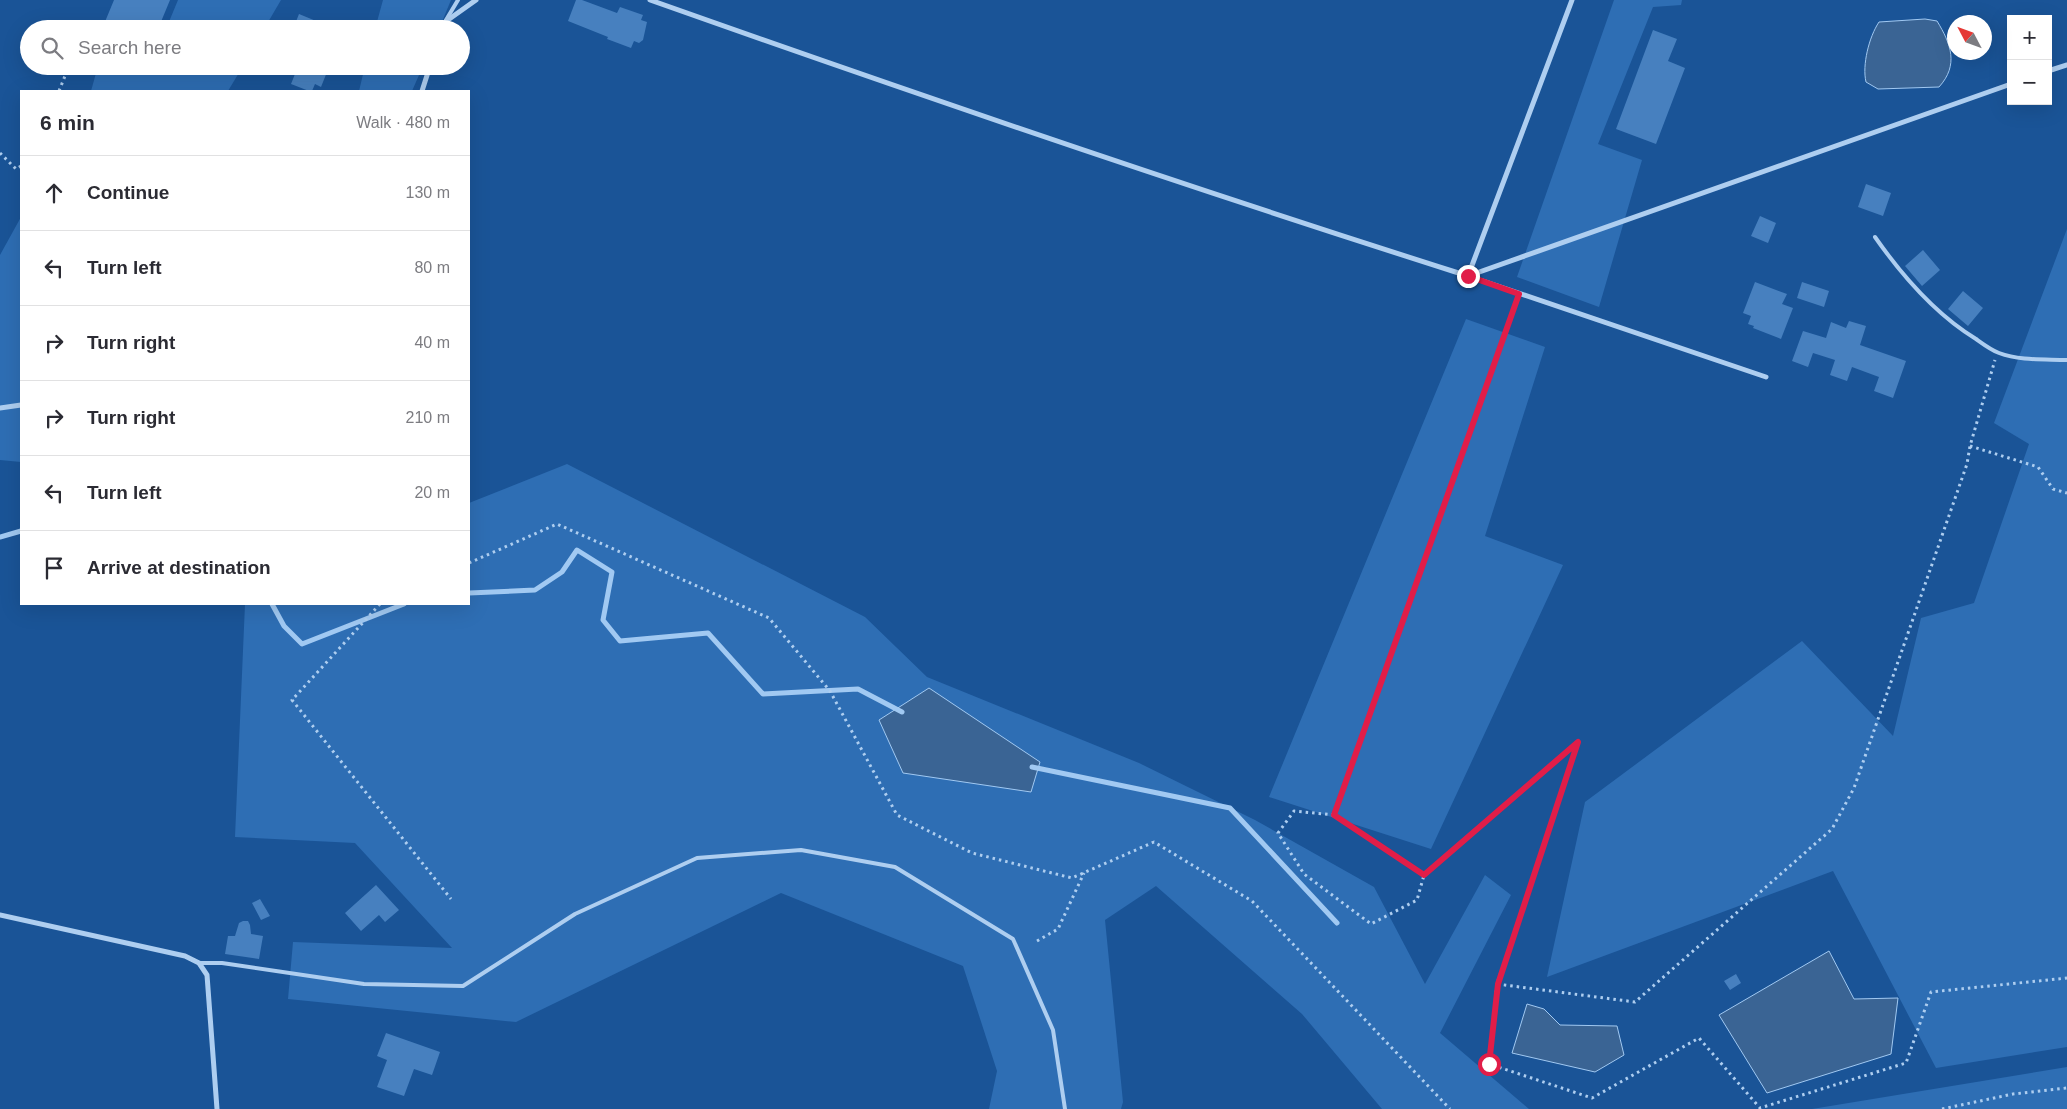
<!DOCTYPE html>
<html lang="en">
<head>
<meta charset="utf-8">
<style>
  :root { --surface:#fff; --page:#f2f2f3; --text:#2b2b33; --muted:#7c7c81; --line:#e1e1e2 }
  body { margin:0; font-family:Arial,sans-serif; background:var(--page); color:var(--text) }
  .controls { position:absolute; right:15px; top:15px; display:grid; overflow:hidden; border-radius:0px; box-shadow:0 5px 20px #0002 }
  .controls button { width:45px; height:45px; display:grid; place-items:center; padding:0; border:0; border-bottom:1px solid var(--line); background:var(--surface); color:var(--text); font:25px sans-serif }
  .compass { position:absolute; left:1947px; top:15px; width:45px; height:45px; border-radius:50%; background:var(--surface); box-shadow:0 5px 20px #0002; rotate:311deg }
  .stop { position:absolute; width:15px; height:15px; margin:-11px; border:4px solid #e11d48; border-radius:50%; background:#fff }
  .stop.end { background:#e11d48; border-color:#fff; box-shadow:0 1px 5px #0008 }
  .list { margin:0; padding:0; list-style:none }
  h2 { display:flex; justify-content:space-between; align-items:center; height:65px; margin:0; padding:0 20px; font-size:21px }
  h2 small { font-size:16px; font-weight:400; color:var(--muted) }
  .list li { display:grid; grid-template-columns:32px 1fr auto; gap:15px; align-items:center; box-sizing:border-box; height:75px; padding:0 20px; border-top:1px solid var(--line) }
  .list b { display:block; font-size:19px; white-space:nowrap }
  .list em { font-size:16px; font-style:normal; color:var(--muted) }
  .icon { flex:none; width:28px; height:28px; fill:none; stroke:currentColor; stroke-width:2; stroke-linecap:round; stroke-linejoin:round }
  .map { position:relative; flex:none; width:2067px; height:1109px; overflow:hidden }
  .search { position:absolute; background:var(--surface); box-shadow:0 5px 20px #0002; left:20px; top:20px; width:450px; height:55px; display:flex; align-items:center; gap:12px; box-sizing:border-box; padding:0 18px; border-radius:28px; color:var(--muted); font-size:19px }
  .panel { position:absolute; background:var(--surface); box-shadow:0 5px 20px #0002; left:20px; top:90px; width:450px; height:515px; border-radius:0px }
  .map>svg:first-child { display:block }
  .green { fill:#2e6eb4 }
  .water { fill:#3a6494; stroke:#a1c9f2 }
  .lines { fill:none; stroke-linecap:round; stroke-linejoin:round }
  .stream { stroke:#a1c9f2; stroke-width:5 }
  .building { fill:#4780bf }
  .path { stroke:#aecef0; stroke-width:3; stroke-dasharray:2.5 4; stroke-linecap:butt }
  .lane { stroke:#aecef0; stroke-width:4 }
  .street { stroke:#aecef0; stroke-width:5 }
  .route { stroke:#e11d48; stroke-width:6 }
</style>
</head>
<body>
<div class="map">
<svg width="2067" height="1109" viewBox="0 0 2067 1109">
  <rect width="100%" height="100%" fill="#1a5497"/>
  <path class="green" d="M178,0H281L264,29H166Z
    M383,0H451L439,29H375Z
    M1614,0H1682L1681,5L1653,7L1598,144L1642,160L1599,307L1517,277Z
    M98,66H131L148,73L151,66H243L228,91H91Z
    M365,66H423L412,91H359Z
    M21,217V462L0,460V255Z
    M2067,229V1047L1936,1068L1833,871L1547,977L1585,802L1802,641L1893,736L1921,618L1974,603L2029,444L1994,423Z
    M1466,319L1545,347L1485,536L1563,565L1431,849L1269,797Z
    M567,464L865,617L927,677L1139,763L1255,820L1374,887L1425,984L1485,875L1511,895L1440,1033L1529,1109H1382L1302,1014L1156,886L1105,920L1123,1102L1121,1109H989L997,1071L963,966L781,893L516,1022L288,999L293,942L452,948L355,843L235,837L245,604H469V503Z
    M2067,1067V1109H1812Z"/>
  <path class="water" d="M1925,19L1937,21C1951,44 1959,65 1939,87L1878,89L1866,82C1862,65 1869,37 1879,22Z
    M929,688L1040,762L1031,792L903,773L879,720Z
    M1829,951L1854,999L1898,998L1891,1054L1767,1093L1719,1015Z
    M1527,1004L1544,1009L1560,1025L1617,1026L1624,1055L1595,1072L1512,1053Z"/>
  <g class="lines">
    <path class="stream" d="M0,537L21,531
      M469,593L535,590L562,572L577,550L612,572L603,620L620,641L708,633L763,694L858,689L902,712
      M272,604L284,626L302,644L404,604
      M1032,767L1230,808L1337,923"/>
  </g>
  <path class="building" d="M114,0H170L158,29H102Z
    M576,0H582L617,13L620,7L643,15L641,20L647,22L643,40L639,43L634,41L631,48L607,39L608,37L568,21Z
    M299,14L316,21L313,29H293Z
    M1653,30L1677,39L1668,61L1685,68L1656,144L1616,129Z
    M275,66H326L329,67L321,87L315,84L312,91H309L291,84L295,74Z
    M1866,184L1891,193L1883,216L1858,207Z
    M1760,216L1776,223L1768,243L1751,236Z
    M1923,250L1940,270L1922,286L1905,266Z
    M1755,282L1787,294L1782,304L1793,308L1781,339L1753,328L1754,326L1748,324L1751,316L1743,313Z
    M1802,282L1829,291L1824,307L1797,298Z
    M1963,291L1983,308L1968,326L1948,309Z
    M1849,321L1866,326L1860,345L1906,361L1893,398L1874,391L1879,377L1852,367L1847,381L1830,375L1835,360L1813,353L1808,367L1792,361L1803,331L1826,338L1831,322L1846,328Z
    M376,885L399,910L385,922L379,915L361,931L345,913Z
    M260,899L270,916L261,920L252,903Z
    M243,921H248L250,925L251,934L263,936L259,959L225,954L228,936H235L239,923Z
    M1736,974L1741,983L1730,990L1724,981Z
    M386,1033L440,1052L432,1075L414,1069L404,1096L377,1087L387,1060L377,1056Z"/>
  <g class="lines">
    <path class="path" d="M59,91L69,66
      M0,153L16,169L21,166
      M1516,302L1334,815L1424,875L1578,742L1497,984L1635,1002L1832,829L1854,788L1967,464L1970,446L1995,360
      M1970,446L2038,467L2053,489L2067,493
      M469,563L557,524L769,618L830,691L897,815L972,853L1072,878L1154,842L1252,901L1450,1109
      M380,604L292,700L451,899
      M1334,815L1294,811L1278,833L1304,874L1371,924L1417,900L1424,875
      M1037,941L1058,929L1084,873
      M1497,984L1489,1064L1592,1098L1699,1038L1760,1108L1906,1063L1931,992L2067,978
      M1942,1109L2013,1094L2067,1088"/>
    <path class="lane" d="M446,20L458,0
      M1875,237C1903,277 1935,314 1976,339C1983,344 1991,350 1999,353C2020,361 2045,359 2067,360
      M199,963H222L364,984L463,986L575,914L697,858L801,850L895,867L1013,939L1053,1030L1065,1109"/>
    <path class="street" d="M650,0C921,96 1194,189 1468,276L1572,0
      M443,29L445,22L476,0
      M2048,71L2067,65
      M422,91L430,66
      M1468,276L2011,84
      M1468,276L1766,377
      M0,408L21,405
      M0,915L185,956L199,963L207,975L217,1109"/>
  </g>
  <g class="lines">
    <path class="route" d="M1468,276L1519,294L1334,815L1424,875L1578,742L1498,984L1489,1064"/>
  </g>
</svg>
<div class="controls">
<button>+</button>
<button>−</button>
</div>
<svg class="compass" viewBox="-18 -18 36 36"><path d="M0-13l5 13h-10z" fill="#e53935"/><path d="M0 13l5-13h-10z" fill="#7c7c81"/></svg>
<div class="stop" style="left:1489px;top:1064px"></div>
<div class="stop end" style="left:1468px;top:276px"></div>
<div class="search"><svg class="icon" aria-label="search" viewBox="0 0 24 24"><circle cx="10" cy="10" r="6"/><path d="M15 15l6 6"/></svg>Search here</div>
<section class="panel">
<h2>6 min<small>Walk · 480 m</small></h2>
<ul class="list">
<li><svg class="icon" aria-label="ahead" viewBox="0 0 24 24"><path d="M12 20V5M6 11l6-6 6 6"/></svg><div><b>Continue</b></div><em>130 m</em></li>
<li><svg class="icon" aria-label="left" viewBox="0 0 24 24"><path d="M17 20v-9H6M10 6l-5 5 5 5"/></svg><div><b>Turn left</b></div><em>80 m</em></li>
<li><svg class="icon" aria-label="right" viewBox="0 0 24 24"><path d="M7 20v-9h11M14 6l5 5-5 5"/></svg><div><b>Turn right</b></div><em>40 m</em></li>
<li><svg class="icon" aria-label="right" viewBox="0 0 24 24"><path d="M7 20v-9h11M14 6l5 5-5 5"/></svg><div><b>Turn right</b></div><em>210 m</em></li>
<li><svg class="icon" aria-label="left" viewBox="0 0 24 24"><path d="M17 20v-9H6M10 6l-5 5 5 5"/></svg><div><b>Turn left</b></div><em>20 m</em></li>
<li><svg class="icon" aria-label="arrive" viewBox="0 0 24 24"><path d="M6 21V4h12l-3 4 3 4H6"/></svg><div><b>Arrive at destination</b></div></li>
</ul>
</section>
</div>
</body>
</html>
